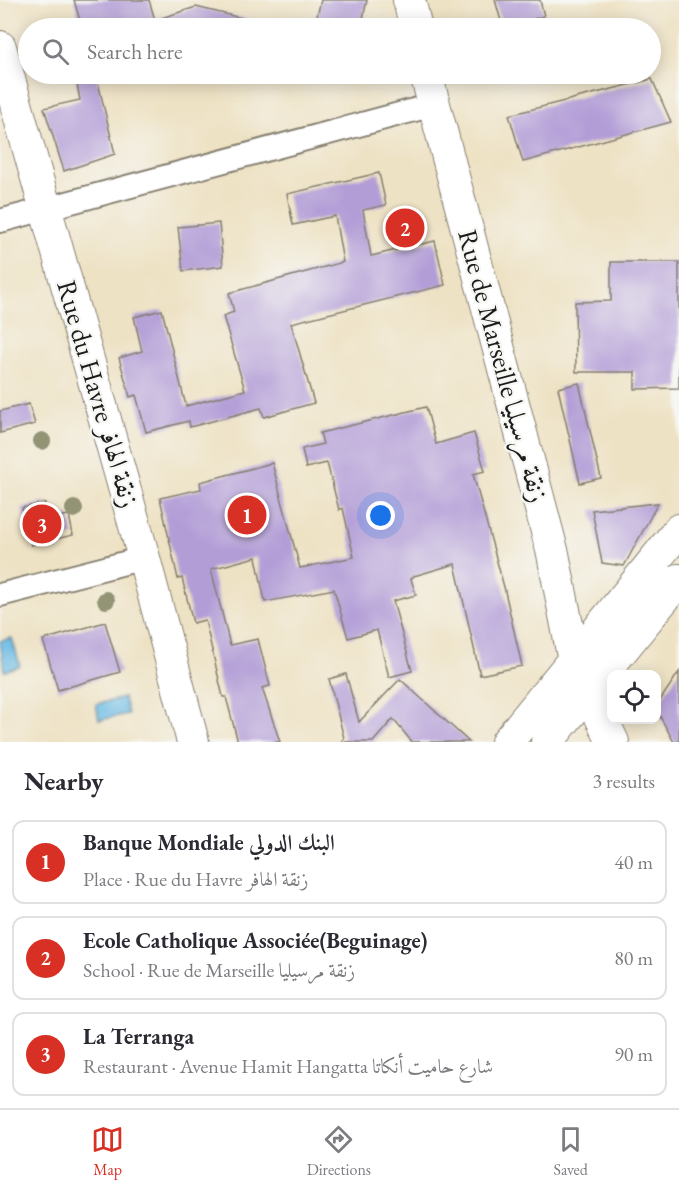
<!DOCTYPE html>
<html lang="en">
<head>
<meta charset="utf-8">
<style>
  :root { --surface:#fff; --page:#f2f2f3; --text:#2b2b33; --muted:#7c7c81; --line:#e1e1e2; --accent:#d93025 }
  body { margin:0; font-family:"EB Garamond",Amiri,serif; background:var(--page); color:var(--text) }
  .controls { position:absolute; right:18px; bottom:18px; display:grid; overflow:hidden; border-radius:12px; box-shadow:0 3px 15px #0003 }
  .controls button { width:54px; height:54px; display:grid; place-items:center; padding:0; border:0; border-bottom:2px solid var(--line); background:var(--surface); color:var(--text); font:30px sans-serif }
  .you { position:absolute; left:381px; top:516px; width:21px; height:21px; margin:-15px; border:4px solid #fff; border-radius:50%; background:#1a73e8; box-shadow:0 0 0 9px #1a73e833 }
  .badge { display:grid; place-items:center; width:39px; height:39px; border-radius:50%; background:var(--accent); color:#fff; font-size:20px; font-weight:700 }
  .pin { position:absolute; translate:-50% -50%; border:3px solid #fff; box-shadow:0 2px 6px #0006 }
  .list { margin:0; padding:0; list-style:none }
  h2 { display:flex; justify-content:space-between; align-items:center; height:78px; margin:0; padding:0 24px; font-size:26px }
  h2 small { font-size:20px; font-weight:400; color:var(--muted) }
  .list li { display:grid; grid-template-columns:39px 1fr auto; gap:18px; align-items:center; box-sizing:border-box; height:84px; margin:0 12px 12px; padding:0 12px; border:2px solid var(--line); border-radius:12px }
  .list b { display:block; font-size:22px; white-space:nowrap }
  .list p { margin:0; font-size:20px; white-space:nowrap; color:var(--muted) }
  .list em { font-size:20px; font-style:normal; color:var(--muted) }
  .icon { flex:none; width:33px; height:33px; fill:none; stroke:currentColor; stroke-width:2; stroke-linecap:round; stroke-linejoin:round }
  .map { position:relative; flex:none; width:679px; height:742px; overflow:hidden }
  .search { position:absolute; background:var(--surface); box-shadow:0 3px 15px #0003; left:18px; right:18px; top:18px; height:66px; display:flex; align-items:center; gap:15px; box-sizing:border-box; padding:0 21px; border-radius:33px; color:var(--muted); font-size:22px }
  .sheet { height:366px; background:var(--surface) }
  nav { display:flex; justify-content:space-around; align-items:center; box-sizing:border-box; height:84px; border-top:2px solid var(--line); background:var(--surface); font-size:16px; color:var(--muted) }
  nav a { display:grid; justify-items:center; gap:3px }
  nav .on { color:var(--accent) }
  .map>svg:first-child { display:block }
  .water { fill:#67bae3; stroke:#426b80; stroke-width:1.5 }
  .building { fill:#b29dd7 }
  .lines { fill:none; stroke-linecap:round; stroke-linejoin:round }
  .street-casing { stroke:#857f70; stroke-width:26 }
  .secondary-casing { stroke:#857f70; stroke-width:34 }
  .street { stroke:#fff; stroke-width:22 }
  .secondary { stroke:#fff; stroke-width:32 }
  .tree { fill:#939476 }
  .labels { text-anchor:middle; stroke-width:4.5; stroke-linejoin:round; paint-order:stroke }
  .street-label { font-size:27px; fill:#1c1c1c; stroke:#f6f6f2 }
</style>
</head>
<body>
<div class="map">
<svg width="679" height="742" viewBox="0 0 679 742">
  <rect width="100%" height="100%" fill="#f6f6f2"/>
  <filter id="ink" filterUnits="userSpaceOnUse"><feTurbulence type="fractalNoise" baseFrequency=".0167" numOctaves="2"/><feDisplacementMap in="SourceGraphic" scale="12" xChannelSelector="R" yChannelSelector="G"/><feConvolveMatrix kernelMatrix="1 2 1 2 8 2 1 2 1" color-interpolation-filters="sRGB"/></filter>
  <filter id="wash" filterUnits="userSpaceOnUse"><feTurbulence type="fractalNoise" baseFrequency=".008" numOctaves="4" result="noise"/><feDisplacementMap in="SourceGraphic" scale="24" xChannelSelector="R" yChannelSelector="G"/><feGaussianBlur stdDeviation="1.35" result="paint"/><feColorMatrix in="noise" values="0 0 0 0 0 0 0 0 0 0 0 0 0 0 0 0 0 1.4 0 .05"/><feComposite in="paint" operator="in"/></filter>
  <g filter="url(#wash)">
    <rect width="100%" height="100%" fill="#eee2c4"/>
    <path class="water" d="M12,638L20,666L4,671L0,641Z
      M124,698L128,714L99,720L96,704Z"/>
    <g id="blocks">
      <path class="building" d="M74,0H149L155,20L196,7L254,21V28H82Z
        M321,0H367L361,28H314Z
        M495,0H540L544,16L503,28Z
        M75,74H96L115,154L64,171L44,108L80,100Z
        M652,79L671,122L523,162L509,115Z
        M379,173L386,205L363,210L371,256L435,241L445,285L291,323L314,403L264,417L261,408L190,427L189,421L146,432L136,395L130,397L119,358L142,351L134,317L162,310L186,406L245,390L223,316L234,312L229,293L343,262L335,216L293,225L287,194Z
        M219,223L223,266L183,271L178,227Z
        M611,262H679V388L635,389V372H576L575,302L611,301Z
        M579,383L601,478L580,483L558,388Z
        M29,404L35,424L0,433V411Z
        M426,407L436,444L474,433L485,471L473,474L504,587L522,666L480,675L455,564L414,576L411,579L416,595L393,601L412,671L389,677L377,630L348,638L334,589L265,602L256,557L211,569L230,645L258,639L270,686L262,688L280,742H238L226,697H223L205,620L193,623L182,578L178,579L160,498L201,489L200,482L272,463L300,568L354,557L343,508L339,510L327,463L306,468L302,449L323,444L320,433Z
        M45,503L48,519L69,515L73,535L31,545L22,508Z
        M658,503L624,566L602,563L592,510Z
        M105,622L120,672L58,690L43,640Z
        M679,672V742H674L657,711V705Z
        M346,674L359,722L400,679L469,742H412L393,719L373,742H341L344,738L329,679Z"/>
    </g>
  </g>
  <g filter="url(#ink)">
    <use href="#blocks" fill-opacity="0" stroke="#857f70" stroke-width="1.5"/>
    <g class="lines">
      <defs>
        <path id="street" d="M0,221L433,105
          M0,595L144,558"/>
        <path id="secondary" d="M409,0L416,28
          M0,47L144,558L193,742
          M426,74L553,554L574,661L613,742
          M507,742L679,530
          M547,742L679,580"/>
      </defs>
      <use href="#street" class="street-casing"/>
      <use href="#secondary" class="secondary-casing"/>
      <use href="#street" class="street"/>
      <use href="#secondary" class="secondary"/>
    </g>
    <g class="tree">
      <circle cx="42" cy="441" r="9"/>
      <circle cx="74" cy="509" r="9"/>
      <circle cx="106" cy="600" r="9"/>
    </g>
  </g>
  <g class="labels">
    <g class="street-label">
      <text transform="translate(503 366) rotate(75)" y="9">Rue de Marseille زنقة مرسيليا</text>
      <text transform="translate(98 394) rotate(74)" y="9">Rue du Havre زنقة الهافر</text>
    </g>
  </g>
</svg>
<div class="controls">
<button><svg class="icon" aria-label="locate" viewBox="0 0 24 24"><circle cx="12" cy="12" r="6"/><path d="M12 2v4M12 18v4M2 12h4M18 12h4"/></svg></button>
</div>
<div class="you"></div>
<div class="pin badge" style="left:247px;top:515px">1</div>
<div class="pin badge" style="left:405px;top:228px">2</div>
<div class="pin badge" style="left:42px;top:524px">3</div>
<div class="search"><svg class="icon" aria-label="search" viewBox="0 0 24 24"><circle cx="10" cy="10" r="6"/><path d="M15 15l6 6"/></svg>Search here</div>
</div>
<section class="sheet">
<h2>Nearby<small>3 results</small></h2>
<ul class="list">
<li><span class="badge">1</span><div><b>Banque Mondiale البنك الدولي</b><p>Place · Rue du Havre زنقة الهافر</p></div><em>40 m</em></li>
<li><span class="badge">2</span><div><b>Ecole Catholique Associée(Beguinage)</b><p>School · Rue de Marseille زنقة مرسيليا</p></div><em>80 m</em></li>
<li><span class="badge">3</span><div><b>La Terranga</b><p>Restaurant · Avenue Hamit Hangatta شارع حاميت أنكاتا</p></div><em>90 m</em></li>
</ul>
</section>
<nav>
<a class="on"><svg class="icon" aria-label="map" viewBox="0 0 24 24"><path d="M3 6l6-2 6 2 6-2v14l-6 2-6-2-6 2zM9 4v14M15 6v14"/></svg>Map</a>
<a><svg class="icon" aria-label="directions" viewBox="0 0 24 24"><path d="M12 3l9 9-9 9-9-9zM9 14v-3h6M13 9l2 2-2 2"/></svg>Directions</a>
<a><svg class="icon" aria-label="saved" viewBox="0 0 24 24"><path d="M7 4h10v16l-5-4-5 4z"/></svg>Saved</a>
</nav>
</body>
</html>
